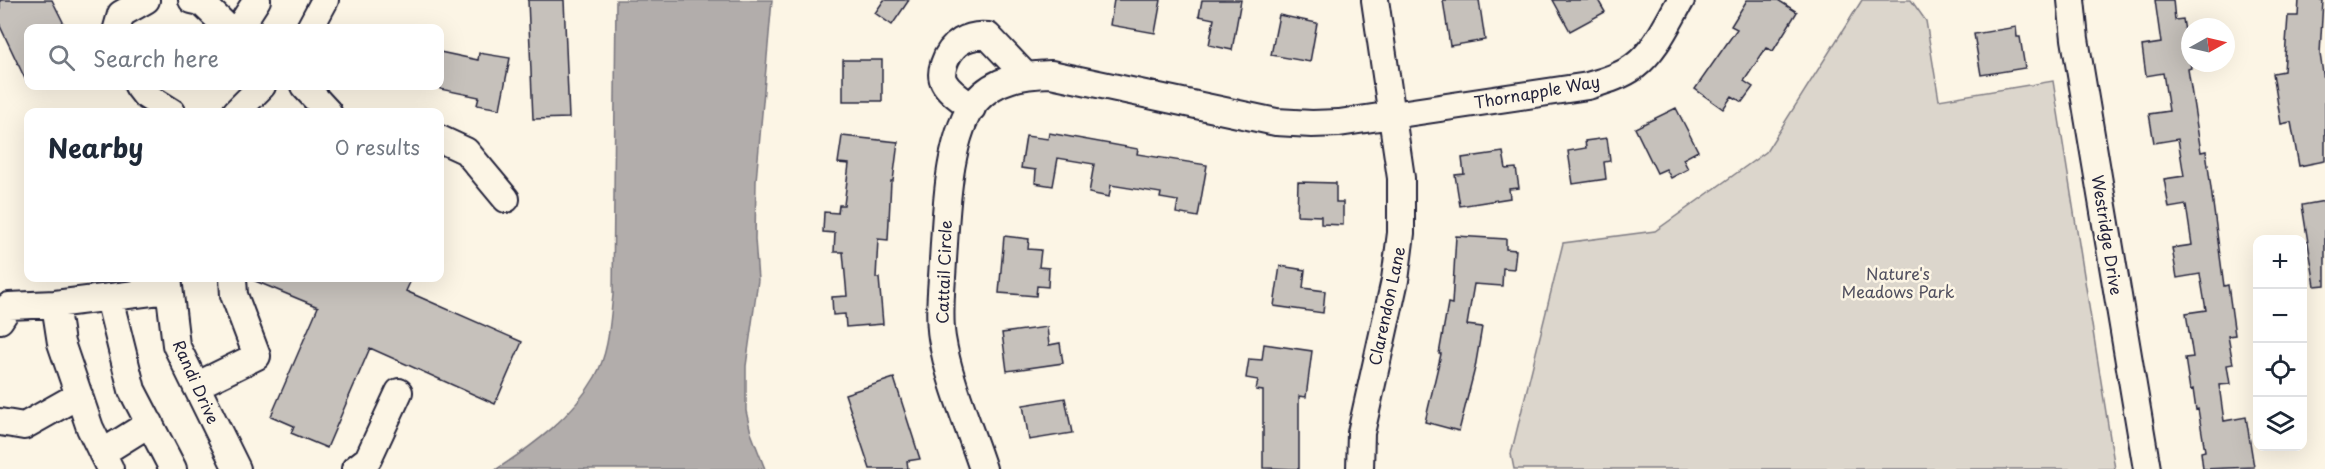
<!DOCTYPE html>
<html lang="en">
<head>
<meta charset="utf-8">
<style>
  :root { --surface:#fff; --page:#f2f2f3; --text:#1f2937; --muted:#747a83; --line:#e0e1e3 }
  body { margin:0; font-family:"Playpen Sans",sans-serif; background:var(--page); color:var(--text) }
  .controls { position:absolute; right:18px; bottom:18px; display:grid; overflow:hidden; border-radius:12px; box-shadow:0 6px 24px #0002 }
  .controls button { width:54px; height:54px; display:grid; place-items:center; padding:0; border:0; border-bottom:2px solid var(--line); background:var(--surface); color:var(--text); font:30px sans-serif }
  .compass { position:absolute; left:2181px; top:18px; width:54px; height:54px; border-radius:50%; background:var(--surface); box-shadow:0 6px 24px #0002; rotate:82deg }
  .list { margin:0; padding:0; list-style:none }
  h2 { display:flex; justify-content:space-between; align-items:center; height:78px; margin:0; padding:0 24px; font-size:26px }
  h2 small { font-size:20px; font-weight:400; color:var(--muted) }
  .icon { flex:none; width:33px; height:33px; fill:none; stroke:currentColor; stroke-width:2; stroke-linecap:round; stroke-linejoin:round }
  .map { position:relative; flex:none; width:2325px; height:469px; overflow:hidden }
  .search { position:absolute; background:var(--surface); box-shadow:0 6px 24px #0002; left:24px; top:24px; width:420px; height:66px; display:flex; align-items:center; gap:15px; box-sizing:border-box; padding:0 21px; border-radius:12px; color:var(--muted); font-size:22px }
  .panel { position:absolute; background:var(--surface); box-shadow:0 6px 24px #0002; left:24px; top:108px; width:420px; height:174px; border-radius:12px }
  .map>svg:first-child { display:block }
  .green { fill:#dcd6cc; stroke:#7f7c84; stroke-width:1.5 }
  .water { fill:#b2adab; stroke:#78757e; stroke-width:1.5 }
  .building { fill:#c6c1bb; stroke:#22223b; stroke-width:1.5 }
  .lines { fill:none; stroke-linecap:round; stroke-linejoin:round }
  .street-casing { stroke:#22223b; stroke-width:30 }
  .street { stroke:#fcf5e5; stroke-width:26 }
  .labels { text-anchor:middle; stroke-width:5; stroke-linejoin:round; paint-order:stroke }
  .street-label { font-size:16px; fill:#22223b; stroke:#fcf5e5 }
  .park-label { font-size:16px; fill:#504f5f; stroke:#fcf5e5 }
</style>
</head>
<body>
<div class="map">
<svg width="2325" height="469" viewBox="0 0 2325 469">
  <rect width="100%" height="100%" fill="#fcf5e5"/>
  <filter id="ink" filterUnits="userSpaceOnUse"><feTurbulence type="fractalNoise" baseFrequency=".0167" numOctaves="2"/><feDisplacementMap in="SourceGraphic" scale="12" xChannelSelector="R" yChannelSelector="G"/><feConvolveMatrix kernelMatrix="1 2 1 2 8 2 1 2 1" color-interpolation-filters="sRGB"/></filter>
  <g filter="url(#ink)">
    <path class="green" d="M1862,0H1911L1926,21L1939,100L2053,81L2115,469H1514L1511,454L1563,243L1655,231L1766,152Z"/>
    <path class="water" d="M616,0H772L756,181L755,239L758,280L746,366V411L751,433L765,469H497C535,444 572,417 595,377C609,353 610,322 613,295Z"/>
    <path class="building" d="M0,0H52L66,28H28V85L0,26Z
      M528,0H564L569,118L533,119Z
      M884,0H909L892,25L875,13Z
      M1114,0H1161L1155,33L1110,25Z
      M1202,0H1241L1232,50L1209,45L1214,19L1199,16Z
      M1443,0H1479L1485,40L1450,46Z
      M1553,0H1598L1605,12L1570,31Z
      M1747,0H1778L1797,12L1773,51L1766,48L1744,81L1753,87L1742,102L1732,96L1723,109L1695,89L1737,29L1731,26Z
      M2155,0H2173L2175,20L2183,19L2191,68L2188,69L2201,152L2206,151L2224,286L2228,285L2235,335L2228,336L2233,364L2227,365L2230,384L2219,385L2224,421L2246,417L2254,467L2203,469L2201,452L2205,451L2198,409L2196,410L2193,389L2190,390L2185,358L2193,357L2186,313L2206,310L2200,274L2177,278L2172,248L2192,245L2186,205L2169,208L2164,179L2184,176L2178,139L2154,143L2149,114L2169,111L2163,73L2146,76L2142,46L2161,43Z
      M2299,0H2323L2320,54L2325,86V161L2299,166L2291,122L2281,124L2273,73L2284,71L2288,16H2298Z
      M1279,15L1317,23L1310,62L1271,55Z
      M2016,27L2017,37H2020L2025,68L1981,75L1974,34Z
      M440,52L478,60L479,53L510,58L500,109L477,105L479,97L440,89Z
      M843,60H882V101H843Z
      M1676,108L1698,151L1683,159L1688,169L1671,178L1666,169L1657,173L1635,128Z
      M1049,133L1138,149L1137,154L1207,165L1198,217L1176,213L1178,201L1160,198L1161,193L1111,185L1109,197L1089,193L1094,164L1058,158L1053,186L1035,183L1036,170L1021,168L1026,136L1048,139Z
      M842,136L898,142L893,181H891L888,240L878,239L876,278H879L883,324L846,327L845,314L833,315L832,297L847,296L843,252H834L835,233L823,232L824,212L838,213L839,205H844L849,164L838,163Z
      M1607,138L1610,161L1604,162L1606,179L1573,184L1568,151L1586,148L1585,141Z
      M1503,152L1506,169L1516,168L1519,188L1509,189L1510,198L1460,206L1455,175L1464,174L1462,158Z
      M1298,182L1336,183V202H1343V225L1321,224V216L1297,215Z
      M2325,201V285L2315,286L2302,205Z
      M1004,236L1029,239L1028,249L1041,250L1039,267L1049,268L1048,287L1037,286L1036,296L999,293Z
      M1456,236L1506,239V249L1516,250L1514,269L1503,268L1502,286L1474,284L1467,325L1482,327L1475,368L1459,431L1425,422L1441,354H1439L1448,303L1452,304Z
      M1280,266L1305,270L1303,288L1325,291L1323,313L1274,306Z
      M248,278H412L406,291L522,342L495,404L370,348L327,448L291,433L294,426L271,416L318,307Z
      M1047,327L1049,345L1060,343L1063,363L1007,371L1002,333Z
      M1264,344L1312,351L1306,397L1299,396V469L1263,468V391L1256,390L1258,380L1246,378L1249,359L1262,360Z
      M894,378L920,459L907,461L908,469H870L845,394Z
      M1065,398L1072,433L1029,440L1023,405Z"/>
    <g class="lines">
      <defs>
        <path id="street" d="M192,0L201,2L228,28
          M2071,0L2075,39L2147,469
          M117,28L121,14L146,0
          M239,28L257,0
          M310,28L325,0
          M138,86L145,95L172,112
          M304,86L328,112
          M972,108C964,101 949,92 944,82C941,77 942,70 944,64C951,43 968,34 988,36L1025,75
          M236,112L262,86
          M440,139L466,151L506,199
          M168,278L176,345L237,469
          M109,298L132,390L173,469
          M55,304L61,343L90,428L110,469
          M0,320L9,306L55,304L168,290
          M196,386L257,356L234,295L233,278
          M0,422L24,426L79,395
          M102,453L150,423
          M355,469L368,459L399,392
          M983,469C969,426 949,382 942,338C938,313 942,285 943,260C946,217 947,135 976,101C996,78 1023,75 1051,74L1276,122L1312,124L1339,123L1588,86C1604,81 1622,76 1635,66C1656,50 1668,22 1681,0
          M1360,469L1361,433L1395,280L1401,233V178L1375,0"/>
      </defs>
      <use href="#street" class="street-casing"/>
      <use href="#street" class="street"/>
    </g>
  </g>
  <g class="labels">
    <g class="street-label">
      <text transform="translate(1537 92) rotate(-10)" y="6">Thornapple Way</text>
      <text transform="translate(2107 235) rotate(81)" y="6">Westridge Drive</text>
      <text transform="translate(944 272) rotate(-88)" y="6">Cattail Circle</text>
      <text transform="translate(1387 306) rotate(-78)" y="6">Clarendon Lane</text>
      <text transform="translate(196 382) rotate(66)" y="6">Randi Drive</text>
    </g>
    <g class="park-label">
      <text x="1898" y="280">Nature's<tspan x="1898" dy="18">Meadows Park</tspan></text>
    </g>
  </g>
</svg>
<div class="controls">
<button>+</button>
<button>−</button>
<button><svg class="icon" aria-label="locate" viewBox="0 0 24 24"><circle cx="12" cy="12" r="6"/><path d="M12 2v4M12 18v4M2 12h4M18 12h4"/></svg></button>
<button><svg class="icon" aria-label="layers" viewBox="0 0 24 24"><path d="M12 4l9 5-9 5-9-5zM3 14l9 5 9-5"/></svg></button>
</div>
<svg class="compass" viewBox="-18 -18 36 36"><path d="M0-13l5 13h-10z" fill="#e53935"/><path d="M0 13l5-13h-10z" fill="#747a83"/></svg>
<div class="search"><svg class="icon" aria-label="search" viewBox="0 0 24 24"><circle cx="10" cy="10" r="6"/><path d="M15 15l6 6"/></svg>Search here</div>
<section class="panel">
<h2>Nearby<small>0 results</small></h2>
<ul class="list">
</ul>
</section>
</div>
</body>
</html>
